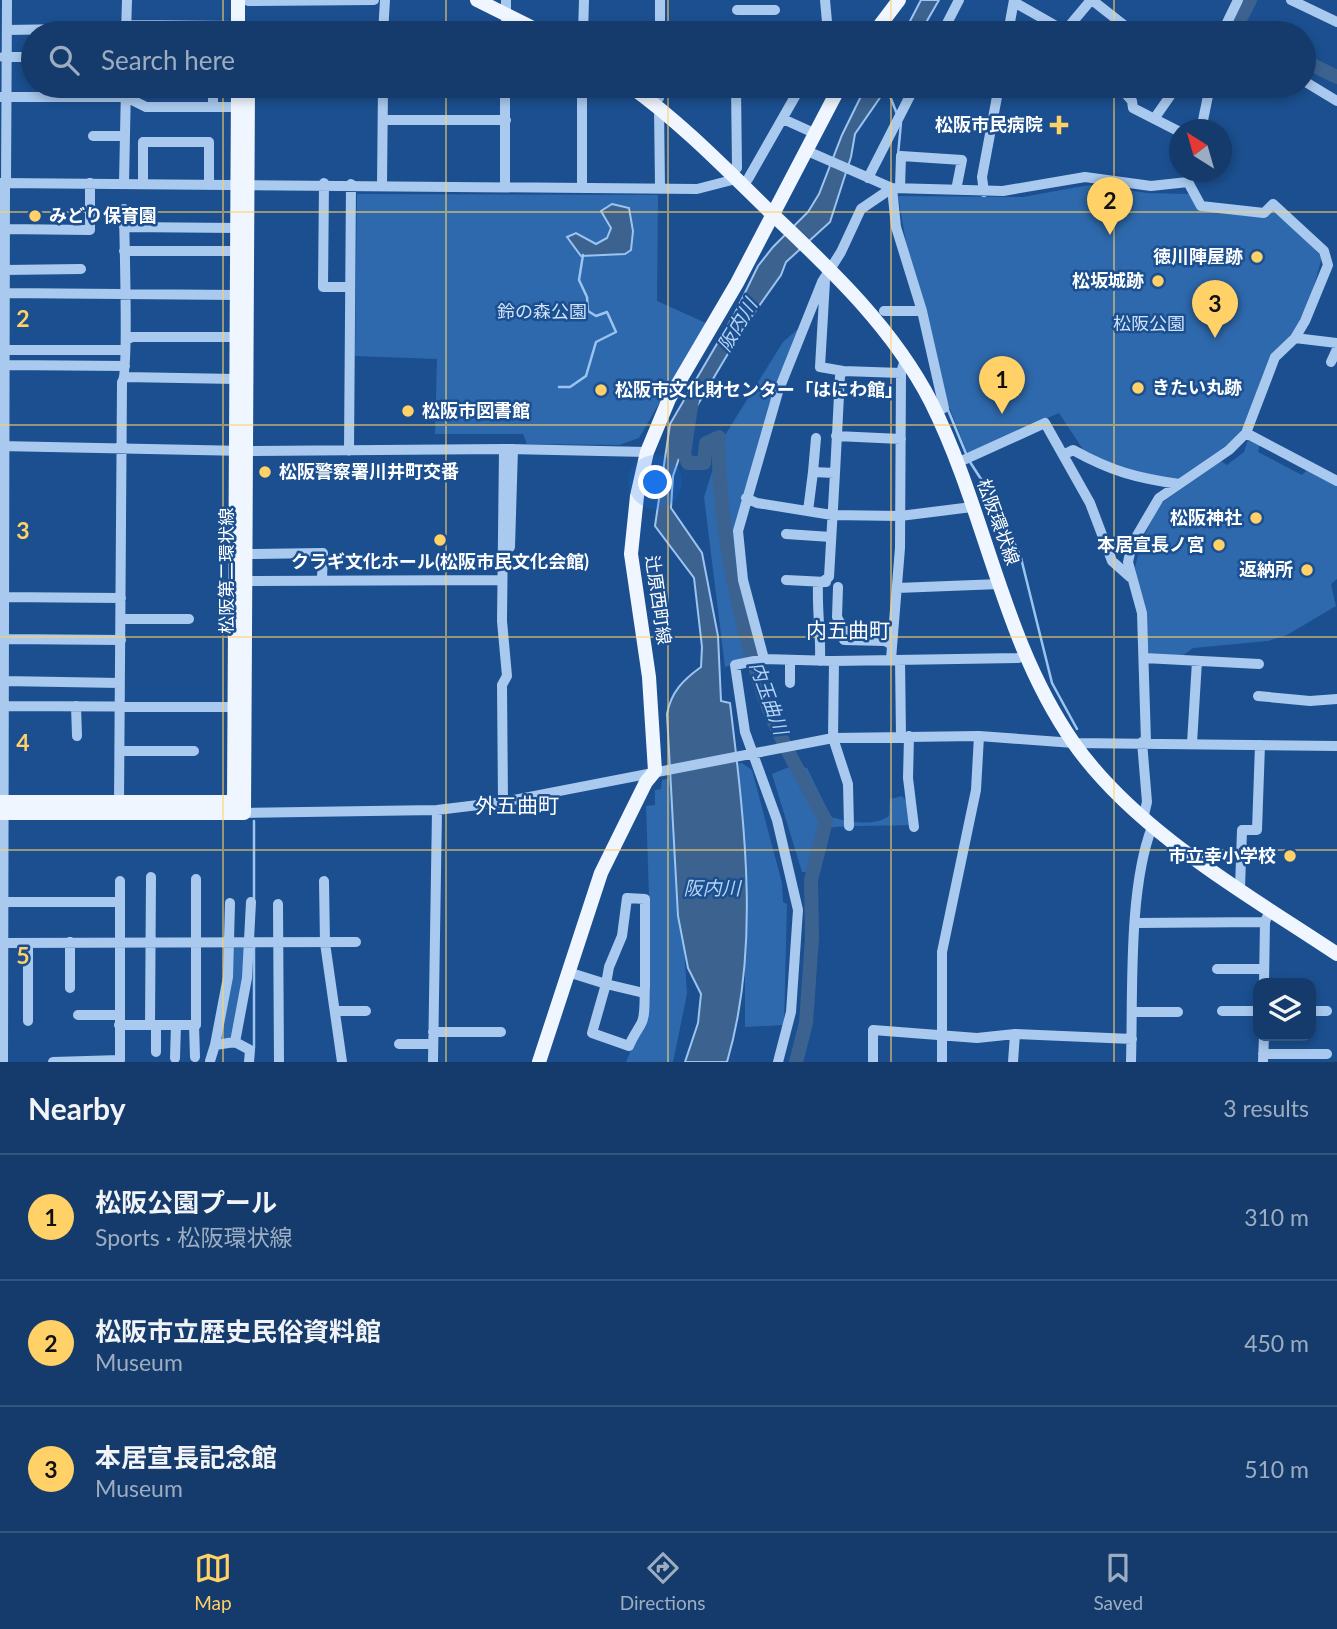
<!DOCTYPE html>
<html lang="en">
<head>
<meta charset="utf-8">
<style>
  :root { --surface:#143b6b; --page:#214673; --text:#f1f3f6; --muted:#9dadc1; --line:#33557e; --accent:#ffd166 }
  body { margin:0; font-family:Lato,"Noto Sans JP",sans-serif; background:var(--page); color:var(--text) }
  .controls { position:absolute; right:21px; bottom:21px; display:grid; overflow:hidden; border-radius:14px; box-shadow:0 4px 10px #0003 }
  .controls button { width:63px; height:63px; display:grid; place-items:center; padding:0; border:0; border-bottom:2px solid var(--line); background:var(--surface); color:var(--text); font:35px sans-serif }
  .compass { position:absolute; left:1169px; top:119px; width:63px; height:63px; border-radius:50%; background:var(--surface); box-shadow:0 4px 10px #0003; rotate:323deg }
  .you { position:absolute; left:656px; top:483px; width:24px; height:24px; margin:-18px; border:5px solid #fff; border-radius:50%; background:#1a73e8; box-shadow:0 0 0 10px #1a73e833 }
  .badge { display:grid; place-items:center; width:46px; height:46px; border-radius:50%; background:var(--accent); color:#111; font-size:23px; font-weight:700 }
  .pin { position:absolute; translate:-50% -58px; filter:drop-shadow(0 2px 4px #0008) }
  .pin::after { content:''; position:absolute; top:37px; width:24px; height:21px; background:inherit; clip-path:polygon(0 0,100% 0,50% 100%) }
  .list { margin:0; padding:0; list-style:none }
  h2 { display:flex; justify-content:space-between; align-items:center; height:91px; margin:0; padding:0 28px; font-size:30px }
  h2 small { font-size:23px; font-weight:400; color:var(--muted) }
  .list li { display:grid; grid-template-columns:46px 1fr auto; gap:21px; align-items:center; box-sizing:border-box; height:126px; padding:0 28px; border-top:2px solid var(--line) }
  .list b { display:block; font-size:26px; white-space:nowrap }
  .list p { margin:0; font-size:23px; white-space:nowrap; color:var(--muted) }
  .list em { font-size:23px; font-style:normal; color:var(--muted) }
  .icon { flex:none; width:38px; height:38px; fill:none; stroke:currentColor; stroke-width:2; stroke-linecap:round; stroke-linejoin:round }
  .map { position:relative; flex:none; width:1337px; height:1062px; overflow:hidden }
  .search { position:absolute; background:var(--surface); box-shadow:0 4px 10px #0003; left:21px; right:21px; top:21px; height:77px; display:flex; align-items:center; gap:18px; box-sizing:border-box; padding:0 24px; border-radius:38px; color:var(--muted); font-size:26px }
  .sheet { height:469px; background:var(--surface) }
  nav { display:flex; justify-content:space-around; align-items:center; box-sizing:border-box; height:98px; border-top:2px solid var(--line); background:var(--surface); font-size:19px; color:var(--muted) }
  nav a { display:grid; justify-items:center; gap:4px }
  nav .on { color:var(--accent) }
  .map>svg:first-child { display:block }
  .green { fill:#2e69ad }
  .water { fill:#3c6290; stroke:#9cc4f0; stroke-width:2 }
  .lines { fill:none; stroke-linecap:round; stroke-linejoin:round }
  .stream { stroke:#9cc4f0; stroke-width:2.5 }
  .river { stroke:#3c6290; stroke-width:14 }
  .minor { stroke:#a9c9ee; stroke-width:10 }
  .major { stroke:#f0f6ff; stroke-width:14 }
  .grid { fill:none; stroke:#ffd166; stroke-width:2; stroke-opacity:0.55 }
  .poi-dot { fill:#ffd166; stroke:#1b4f8f; stroke-width:2.5 }
  .labels { text-anchor:middle; stroke-width:5; stroke-linejoin:round; paint-order:stroke }
  .poi-label { font-size:18px; font-weight:bold; fill:#fff; stroke:#1b4f8f; text-anchor:end }
  .park-label { font-size:18px; fill:#cfe3fa; stroke:#1b4f8f }
  .street-label { font-size:18px; fill:#fff; stroke:#1b4f8f }
  .water-label { font-size:19px; font-style:italic; fill:#b5d3f5; stroke:#1b4f8f }
  .quarter-label { font-size:21px; fill:#fff; stroke:#1b4f8f }
  .grid-label { font-size:23px; text-anchor:middle; font-weight:bold; fill:#ffd166; stroke:#1b4f8f; stroke-width:5; stroke-linejoin:round; paint-order:stroke }
</style>
</head>
<body>
<div class="map">
<svg width="1337" height="1062" viewBox="0 0 1337 1062">
  <rect width="100%" height="100%" fill="#1b4f8f"/>
  <path class="green" d="M1089,185L1147,193L1189,194L1201,209H1274L1322,257L1310,300L1242,429L1227,445L1178,480L1149,479L1086,454L1059,413L968,454L945,397L907,248L898,196L1023,197Z
    M357,194L658,195L657,301L706,323L639,438L619,445L527,444L523,434H435L437,359L355,356Z
    M799,328L736,530L760,655L725,667L704,497L722,440L783,342Z
    M1248,439L1260,444L1258,452L1302,475L1307,470L1337,486V579L1331,584L1336,606L1287,635L1268,641L1193,648L1182,656L1149,655L1135,567L1142,540L1160,504L1221,461L1227,465L1244,452Z
    M795,753L799,766L807,768L831,817C848,822 874,827 889,816L890,799L902,796L908,803L911,825C894,826 825,825 817,830L806,872H802L772,774L789,767L788,755Z
    M742,763L752,770L782,883L783,902L787,904L784,1025L745,1027V886L735,764Z
    M673,777L687,994L673,1062H626L639,1031L649,896L646,806L655,805V790L661,789L662,780Z
    M246,945L242,988L232,1038L217,1039L231,946Z"/>
  <path class="water" d="M921,0H939L920,33H898L908,25Z
    M866,86H888L855,134L851,157L830,222L786,262L781,275L742,330L697,406L673,476L671,508L702,553L718,636L721,701L730,703C744,820 761,947 727,1062H685L698,1023L701,994L688,968L678,916L667,714C671,692 683,680 701,667L702,647L694,578L655,526L670,424L735,313L758,266L773,247L808,212L819,194L842,135Z
    M612,204L629,208L633,231L631,250L625,254L581,256L567,237L576,233L596,244L607,238L611,228L601,211Z"/>
  <g class="lines">
    <path class="stream" d="M886,86L897,114
      M898,155L901,123
      M559,387H570L586,376L596,342L616,332L607,312L596,316L588,311L587,297L579,280L583,255
      M948,410L967,456
      M970,462L999,507L1021,558L1052,683L1077,729
      M254,901V821
      M254,1048V946"/>
    <path class="river" d="M1243,33L1235,29L1250,0
      M1304,61L1337,77
      M692,400L684,454L688,463H704L706,443L719,437C717,520 738,618 764,696C779,740 804,780 826,821L811,880L812,938L806,1023L796,1062"/>
    <path class="minor" d="M825,0L828,33
      M1092,0L1134,33
      M1291,0L1337,22
      M248,1L374,0
      M1014,2L1065,31L1091,0
      M737,10H775
      M583,29L798,31L863,26L876,31
      M7,30L67,29L79,33
      M126,33L127,0
      M131,33V25L238,26
      M383,33L385,0
      M506,33V0
      M583,33L584,0
      M660,33V0
      M942,33L959,0
      M1008,33L1014,0
      M1085,33L1087,30L1092,33
      M1222,33L1238,0
      M3,57H33
      M1304,81L1337,101
      M213,86V106
      M736,86L737,168
      M1119,86L1132,101L1133,108L1180,132
      M1194,86L1210,87
      M0,97H126L146,107H238
      M659,98V86
      M659,108L660,187
      M783,119L814,133
      M1154,119L1177,86
      M383,120H506
      M1201,130L1210,86
      M93,136H125
      M805,150L892,188L896,227L922,311L944,408L935,412
      M868,178L915,86
      M748,179L801,86
      M0,183L697,189L736,179
      M6,183L7,0
      M124,183L126,86
      M143,183V142H209V183
      M324,183L323,287H350
      M382,185L383,86
      M505,186V86
      M582,187V86
      M900,188L901,156L962,160L956,190
      M984,192L982,177L999,86
      M124,227L238,228
      M5,229L90,230V183
      M124,251H237
      M4,270L81,269
      M825,281L820,367L843,371L840,376L835,473
      M4,293L237,295
      M884,311H922
      M1295,338L1337,343
      M126,340L132,337H236
      M3,350H124
      M1331,362L1337,349
      M4,365L125,366
      M843,371L901,373
      M125,377L236,379
      M1246,433L1337,481
      M836,436L901,439
      M0,446L246,451L504,449L647,452
      M349,451L351,184
      M1063,455L1073,450C1111,471 1136,478 1179,484
      M957,463L1045,423L1090,503L1112,561L1130,577
      M813,472L816,438
      M746,498L757,503L832,515L900,516L972,507
      M808,511L813,472L835,473L829,577L818,585C817,612 821,634 820,661
      M786,534L831,537
      M510,547L513,449
      M247,554L323,553L322,579
      M786,580L826,582
      M247,581L502,580
      M838,587L837,617L844,630V640L885,641L892,645
      M897,588L1000,584
      M0,597L121,598
      M121,619H189
      M5,639L121,640
      M1144,658L1259,664
      M764,659L743,580L738,531L778,392L822,282L841,252L861,209L892,188L1003,191L1085,177L1151,186L1188,182L1192,172
      M891,659L900,548L901,373L905,359
      M900,660L901,736
      M834,661L1018,658L1026,655
      M4,681L120,683
      M790,683V661
      M1258,696L1310,701L1337,699
      M0,706L236,707
      M76,706L77,736
      M909,736L908,778L914,827
      M1142,742L1147,802L1143,819
      M1146,742L1142,613L1128,562L1132,544L1159,498L1229,450L1246,433L1275,357L1295,338L1305,321L1328,265L1324,251L1273,204L1264,213L1201,206L1188,182
      M1192,743L1197,661
      M121,751H194
      M503,802L502,685L507,676L502,621L504,449
      M119,803L122,382C129,374 124,233 124,209
      M239,808L244,813L437,810L503,802L833,738L979,736L1074,743L1337,746
      M324,881L325,943L342,1062
      M1240,888L1242,830H1257L1260,745
      M3,902H120
      M230,903L228,977L215,1045L235,1042
      M278,904L279,1062
      M1136,923L1265,922
      M70,942V988
      M2,943L356,942
      M1217,969H1264
      M571,973L606,984L592,1033L629,1046C632,1038 637,1031 641,1024C646,1016 644,997 645,987V899L627,898L622,936L609,967L606,984L644,993
      M1264,983L1265,922L1267,917
      M335,1011H366
      M1222,1011H1258
      M1311,1011H1327
      M1133,1012H1178
      M78,1015H119
      M28,1021V943
      M119,1025H196V879
      M150,1025L151,877
      M156,1025V1052
      M194,1025L195,1057
      M433,1032H501
      M399,1044H433
      M1263,1054H1327
      M175,1058L176,1025
      M210,1061L215,1045
      M3,1062L5,183
      M53,1062L120,1060V881
      M249,1062L250,1050L235,1042L247,978L251,902
      M433,1062L437,810
      M778,1062L791,1012L798,910L777,820L745,732L735,665L764,659L834,661L833,738L848,784L849,826
      M873,1062V1030L977,1038L1015,1034L1132,1039
      M942,1062V952L976,790L979,736
      M1013,1062L1015,1034
      M1131,1062C1133,994 1128,889 1152,827
      M1263,1062L1264,1036"/>
    <path class="major" d="M238,0V33
      M477,0L543,33
      M874,33L899,0
      M630,86C680,122 723,166 767,209C828,267 892,326 931,402C986,512 1002,640 1073,742C1135,831 1247,894 1337,954
      M0,802H234L238,86
      M0,813H244L248,86
      M539,1062L601,873L646,782L655,771L649,677L631,554L637,496L647,452L669,399L737,283L840,86"/>
  </g>
  <path class="grid" d="M223,0V33M446,0V33M668,0V33M891,0V33M1114,0V33M223,86V1062M446,86V1062M668,86V1062M891,86V1062M1114,86V1062M0,212H1337M0,425H1337M0,637H1337M0,850H1337"/>
  <g class="poi-dot">
    <path d="M1055.5 114.5h7v7h7v7h-7v7h-7v-7h-7v-7h7z"/>
    <circle cx="35" cy="216" r="7"/>
    <circle cx="1257" cy="257" r="7"/>
    <circle cx="1158" cy="281" r="7"/>
    <circle cx="1138" cy="388" r="7"/>
    <circle cx="601" cy="390" r="7"/>
    <circle cx="408" cy="411" r="7"/>
    <circle cx="265" cy="472" r="7"/>
    <circle cx="1256" cy="518" r="7"/>
    <circle cx="440" cy="540" r="7"/>
    <circle cx="1219" cy="545" r="7"/>
    <circle cx="1307" cy="570" r="7"/>
    <circle cx="1290" cy="856" r="7"/>
  </g>
  <g class="labels">
    <g class="poi-label">
      <text x="1043" y="131">松阪市民病院</text>
      <text x="49" y="222" text-anchor="start">みどり保育園</text>
      <text x="1243" y="263">徳川陣屋跡</text>
      <text x="1144" y="287">松坂城跡</text>
      <text x="1152" y="394" text-anchor="start">きたい丸跡</text>
      <text x="615" y="396" text-anchor="start">松阪市文化財センター「はにわ館」</text>
      <text x="422" y="417" text-anchor="start">松阪市図書館</text>
      <text x="279" y="478" text-anchor="start">松阪警察署川井町交番</text>
      <text x="1242" y="524">松阪神社</text>
      <text x="1205" y="551">本居宣長ノ宮</text>
      <text x="440" y="568" text-anchor="middle">クラギ文化ホール(松阪市民文化会館)</text>
      <text x="1293" y="576">返納所</text>
      <text x="1276" y="862">市立幸小学校</text>
    </g>
    <g class="park-label">
      <text x="542" y="318">鈴の森公園</text>
      <text x="1149" y="330">松阪公園</text>
    </g>
    <g class="street-label">
      <text transform="translate(998 522) rotate(70)" y="6">松阪環状線</text>
      <text transform="translate(227 571) rotate(-90)" y="6">松阪第二環状線</text>
      <text transform="translate(658 600) rotate(82)" y="6">辻原西町線</text>
    </g>
    <g class="water-label">
      <text transform="translate(737 325) rotate(-59)" y="7">阪内川</text>
      <text transform="translate(769 698) rotate(70)" y="7">内玉曲川</text>
      <text x="712" y="895">阪内川</text>
    </g>
    <g class="quarter-label">
      <text x="848" y="638">内五曲町</text>
      <text x="517" y="813">外五曲町</text>
    </g>
  </g>
  <g class="grid-label">
    <text x="23" y="327">2</text>
    <text x="23" y="539">3</text>
    <text x="23" y="751">4</text>
    <text x="23" y="964">5</text>
  </g>
</svg>
<div class="controls">
<button><svg class="icon" aria-label="layers" viewBox="0 0 24 24"><path d="M12 4l9 5-9 5-9-5zM3 14l9 5 9-5"/></svg></button>
</div>
<svg class="compass" viewBox="-18 -18 36 36"><path d="M0-13l5 13h-10z" fill="#e53935"/><path d="M0 13l5-13h-10z" fill="#9dadc1"/></svg>
<div class="you"></div>
<div class="pin badge" style="left:1002px;top:414px">1</div>
<div class="pin badge" style="left:1110px;top:235px">2</div>
<div class="pin badge" style="left:1215px;top:338px">3</div>
<div class="search"><svg class="icon" aria-label="search" viewBox="0 0 24 24"><circle cx="10" cy="10" r="6"/><path d="M15 15l6 6"/></svg>Search here</div>
</div>
<section class="sheet">
<h2>Nearby<small>3 results</small></h2>
<ul class="list">
<li><span class="badge">1</span><div><b>松阪公園プール</b><p>Sports · 松阪環状線</p></div><em>310 m</em></li>
<li><span class="badge">2</span><div><b>松阪市立歴史民俗資料館</b><p>Museum</p></div><em>450 m</em></li>
<li><span class="badge">3</span><div><b>本居宣長記念館</b><p>Museum</p></div><em>510 m</em></li>
</ul>
</section>
<nav>
<a class="on"><svg class="icon" aria-label="map" viewBox="0 0 24 24"><path d="M3 6l6-2 6 2 6-2v14l-6 2-6-2-6 2zM9 4v14M15 6v14"/></svg>Map</a>
<a><svg class="icon" aria-label="directions" viewBox="0 0 24 24"><path d="M12 3l9 9-9 9-9-9zM9 14v-3h6M13 9l2 2-2 2"/></svg>Directions</a>
<a><svg class="icon" aria-label="saved" viewBox="0 0 24 24"><path d="M7 4h10v16l-5-4-5 4z"/></svg>Saved</a>
</nav>
</body>
</html>
